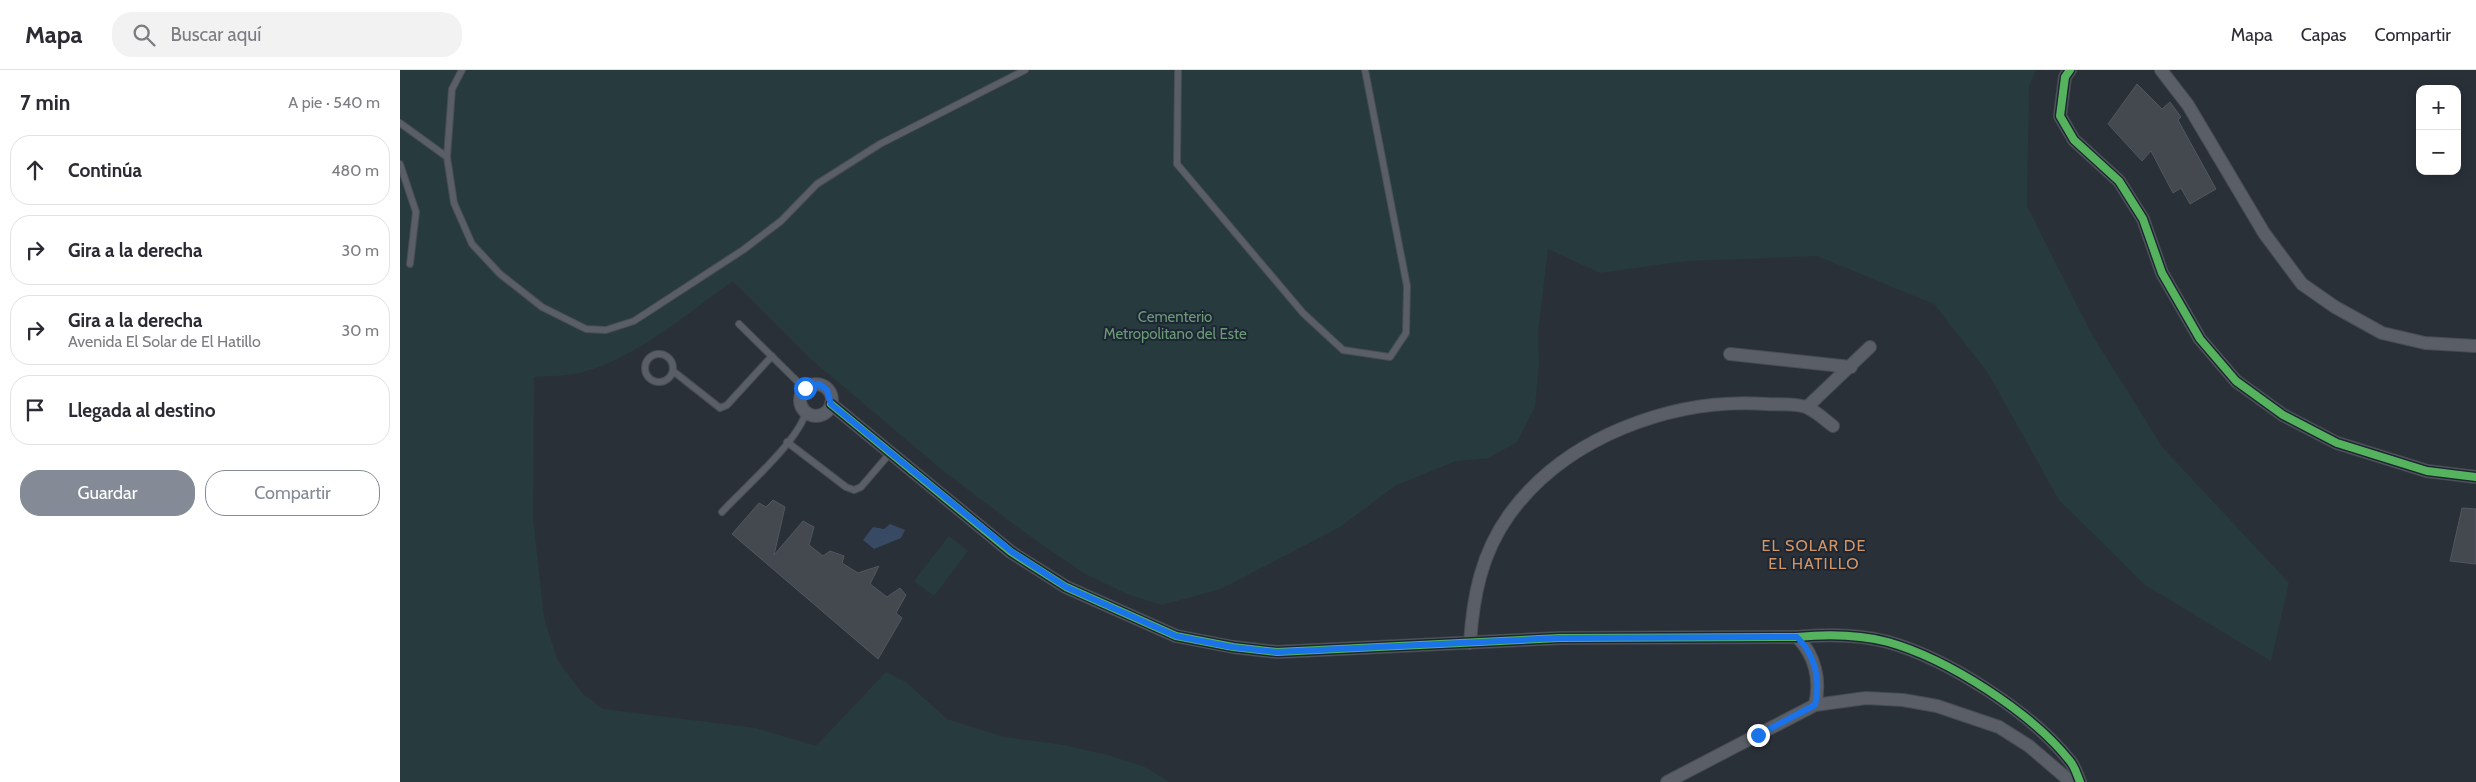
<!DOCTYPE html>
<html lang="es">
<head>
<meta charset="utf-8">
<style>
  :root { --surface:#fff; --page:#f2f2f3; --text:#2b2b33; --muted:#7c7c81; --line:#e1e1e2; --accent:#848b96 }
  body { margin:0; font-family:Cabin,sans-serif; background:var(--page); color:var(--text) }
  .controls { position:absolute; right:15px; top:15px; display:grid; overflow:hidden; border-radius:10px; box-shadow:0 2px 12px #0003 }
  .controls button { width:45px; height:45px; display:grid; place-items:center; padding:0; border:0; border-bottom:1px solid var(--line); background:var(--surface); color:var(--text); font:25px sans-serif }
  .stop { position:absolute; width:15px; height:15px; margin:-11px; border:4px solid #1a73e8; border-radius:50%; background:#fff }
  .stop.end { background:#1a73e8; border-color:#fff; box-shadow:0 1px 5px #0008 }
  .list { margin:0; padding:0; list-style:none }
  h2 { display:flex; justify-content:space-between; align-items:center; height:65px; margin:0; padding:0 20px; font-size:21px }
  h2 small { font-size:16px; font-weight:400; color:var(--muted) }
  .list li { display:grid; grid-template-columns:32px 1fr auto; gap:15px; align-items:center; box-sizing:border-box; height:70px; margin:0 10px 10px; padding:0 10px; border:1px solid var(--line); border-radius:20px }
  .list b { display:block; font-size:19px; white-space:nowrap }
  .list p { margin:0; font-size:16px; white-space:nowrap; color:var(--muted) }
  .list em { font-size:16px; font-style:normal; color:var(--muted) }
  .actions { display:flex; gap:10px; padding:15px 20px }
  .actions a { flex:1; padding:11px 0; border:1px solid var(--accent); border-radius:20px; text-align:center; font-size:18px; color:var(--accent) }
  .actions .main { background:var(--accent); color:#fff }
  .icon { flex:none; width:28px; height:28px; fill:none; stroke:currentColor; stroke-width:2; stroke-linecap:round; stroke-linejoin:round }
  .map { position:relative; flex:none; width:2076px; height:712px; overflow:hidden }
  header { display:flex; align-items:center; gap:30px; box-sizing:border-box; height:70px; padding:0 25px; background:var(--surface); border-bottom:1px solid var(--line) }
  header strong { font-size:24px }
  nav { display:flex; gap:28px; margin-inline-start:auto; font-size:18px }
  .search { width:350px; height:45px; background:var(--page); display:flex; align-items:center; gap:12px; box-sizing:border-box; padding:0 18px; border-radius:20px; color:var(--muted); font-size:19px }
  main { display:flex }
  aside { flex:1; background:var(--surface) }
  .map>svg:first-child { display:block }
  .green { fill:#273a3e }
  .water { fill:#384963 }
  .building { fill:#444950; stroke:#52575f }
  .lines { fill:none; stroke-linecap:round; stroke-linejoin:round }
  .lane-casing { stroke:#484c53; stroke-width:8 }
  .street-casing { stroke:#484c53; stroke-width:14 }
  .lane { stroke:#5a5e66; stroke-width:6 }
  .street { stroke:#5a5e66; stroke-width:12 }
  .cycleway-casing { stroke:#1d2633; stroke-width:11 }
  .cycleway { stroke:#56b35d; stroke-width:8 }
  .route { stroke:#1a73e8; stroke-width:6 }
  .labels { text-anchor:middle; stroke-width:4; stroke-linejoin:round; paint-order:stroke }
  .park-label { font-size:15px; fill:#6b9a76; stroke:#1d2633 }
  .neighbourhood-label { font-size:16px; letter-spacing:1px; fill:#d59563; stroke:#1d2633 }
</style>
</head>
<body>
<header>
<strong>Mapa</strong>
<div class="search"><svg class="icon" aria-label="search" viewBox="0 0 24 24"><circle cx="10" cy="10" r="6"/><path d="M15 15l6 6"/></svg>Buscar aquí</div>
<nav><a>Mapa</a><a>Capas</a><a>Compartir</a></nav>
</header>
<main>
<aside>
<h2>7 min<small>A pie · 540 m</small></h2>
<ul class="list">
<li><svg class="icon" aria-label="ahead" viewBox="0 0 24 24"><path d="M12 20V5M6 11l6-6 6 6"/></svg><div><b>Continúa</b></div><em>480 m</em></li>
<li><svg class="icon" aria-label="right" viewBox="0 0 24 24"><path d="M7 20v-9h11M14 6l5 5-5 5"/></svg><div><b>Gira a la derecha</b></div><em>30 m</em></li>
<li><svg class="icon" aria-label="right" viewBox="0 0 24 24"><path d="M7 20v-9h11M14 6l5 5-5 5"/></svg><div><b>Gira a la derecha</b><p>Avenida El Solar de El Hatillo</p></div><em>30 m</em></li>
<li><svg class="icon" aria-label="arrive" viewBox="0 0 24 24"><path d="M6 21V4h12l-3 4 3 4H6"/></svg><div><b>Llegada al destino</b></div></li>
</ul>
<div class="actions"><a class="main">Guardar</a><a>Compartir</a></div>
</aside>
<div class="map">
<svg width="2076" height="712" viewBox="0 0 2076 712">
  <rect width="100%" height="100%" fill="#2a3038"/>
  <path class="green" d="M0,0H1636L1629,16L1627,136L1691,263L1763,378L1889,513L1871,591L1745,515L1659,430L1588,303L1534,234L1417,186L1286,191L1200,203L1148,179L1138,262L1139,294L1135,337L1117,372L1089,388L1056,391L995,416L940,457L821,519L762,535L727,524L685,504L631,467L546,403L414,292L333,211C291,241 233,290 183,302C168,306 150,306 134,307L133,448L144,548L158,591L182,623L203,639L356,658L416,676L486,602L506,612L547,649L604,667L664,675L708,685L745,697L769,712H0Z
    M549,466L568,481L534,526L514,511Z"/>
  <path class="water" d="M490,454L505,460L501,468L474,479L463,470L473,457L484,459Z"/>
  <path class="building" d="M1737,14L1762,39L1770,32L1781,47L1778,50L1816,119L1790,134L1781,118L1773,123L1751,81L1742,91L1708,54Z
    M373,430L385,437L374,485L403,451L414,457L409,475L423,486L430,481L444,486L442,493L458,503L479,496L470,514L487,527L500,518L506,525L496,543L502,548L478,589L332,464L359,433L366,437Z
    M2062,438L2076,439V494L2050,491Z"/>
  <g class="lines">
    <defs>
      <path id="lane" d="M778,0L777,94L903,243L943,280L990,287L1006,263L1007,216L965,0
        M0,53L47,87L54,133L72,174L100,204L142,237L186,259L206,260L234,251L343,180L381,151L417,114L480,74L625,0
        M47,87L52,19L62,0
        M0,94L16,142L10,194
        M339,254L405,319
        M245 298a14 14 0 1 1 28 0a14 14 0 1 1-28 0Z
        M273,301L320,338L327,335L372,286
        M387,372L446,417L454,420L461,417L491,382
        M322,442C345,417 397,373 406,342"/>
      <path id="street" d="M1670,0L1665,7L1660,46L1674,70L1719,111L1743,149L1762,203L1800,269L1836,311L1883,345L1937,373L2027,401L2076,407
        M1761,0L1788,35L1864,163L1902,214L1935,237L1982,263L2025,273L2076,276
        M1330,284L1451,297
        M400 330a16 16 0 1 1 32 0a16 16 0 1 1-32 0Z
        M431,334L611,482L666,517L776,566L833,577L877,582L1160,568L1397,567C1428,564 1457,564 1488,572C1548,589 1631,642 1670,691C1675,697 1677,705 1680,712
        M1407,337L1470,277
        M1397,567C1415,585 1421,610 1415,635
        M1070,573C1073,527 1081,484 1109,445C1165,367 1273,327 1367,334C1379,335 1398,333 1408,338C1417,342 1425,350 1433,356
        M1267,712L1415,635L1466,628L1503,630L1537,636L1599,657L1629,676L1671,712"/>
    </defs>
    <use href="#lane" class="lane-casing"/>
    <use href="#street" class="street-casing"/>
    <use href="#lane" class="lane"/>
    <use href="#street" class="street"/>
    <defs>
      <path id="cycleway" d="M1670,0L1665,7L1660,46L1674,70L1719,111L1743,149L1762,203L1800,269L1836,311L1883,345L1937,373L2027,401L2076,407
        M431,334L611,482L666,517L776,566L833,577L877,582L1160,568L1397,567C1428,564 1457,564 1488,572C1548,589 1631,642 1670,691C1675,697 1677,705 1680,712"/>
    </defs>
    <use href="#cycleway" class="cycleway-casing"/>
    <use href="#cycleway" class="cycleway"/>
  </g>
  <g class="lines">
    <path class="route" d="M405,318L419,314L427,320L431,334L612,482L666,517L776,566L832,577L877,582L1160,568L1397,567C1415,585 1421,610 1415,635L1358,665"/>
  </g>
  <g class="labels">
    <g class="park-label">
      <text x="775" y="252">Cementerio<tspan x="775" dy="17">Metropolitano del Este</tspan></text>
    </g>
    <g class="neighbourhood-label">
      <text x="1414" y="481">EL SOLAR DE<tspan x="1414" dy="18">EL HATILLO</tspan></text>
    </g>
  </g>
</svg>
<div class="controls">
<button>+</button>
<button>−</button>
</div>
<div class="stop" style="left:405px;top:318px"></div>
<div class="stop end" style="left:1358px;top:665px"></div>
</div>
</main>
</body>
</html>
